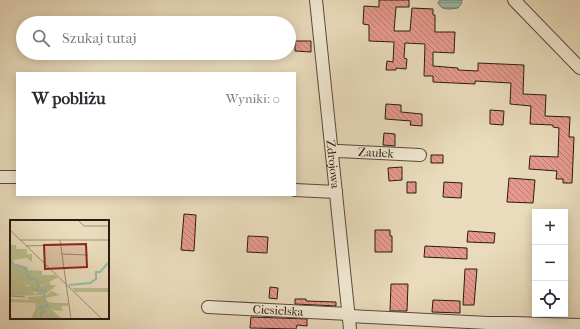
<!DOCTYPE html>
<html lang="pl">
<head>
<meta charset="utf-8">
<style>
  :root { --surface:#fff; --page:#f7f7f7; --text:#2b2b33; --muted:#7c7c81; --line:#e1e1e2 }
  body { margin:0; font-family:"IM FELL French Canon",serif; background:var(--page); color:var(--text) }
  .controls { position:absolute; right:12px; bottom:12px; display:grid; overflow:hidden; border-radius:0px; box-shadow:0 2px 10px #0003 }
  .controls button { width:36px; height:36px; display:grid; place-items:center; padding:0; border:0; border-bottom:1px solid var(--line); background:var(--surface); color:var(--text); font:20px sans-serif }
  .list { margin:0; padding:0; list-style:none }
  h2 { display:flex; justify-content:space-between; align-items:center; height:52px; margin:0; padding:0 16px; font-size:17px }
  h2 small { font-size:13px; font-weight:400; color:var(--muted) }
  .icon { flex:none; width:22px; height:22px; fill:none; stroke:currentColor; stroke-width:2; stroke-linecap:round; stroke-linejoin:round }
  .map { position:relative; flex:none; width:580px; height:329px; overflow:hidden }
  .search { position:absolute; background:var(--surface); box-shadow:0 2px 10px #0003; left:16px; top:16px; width:280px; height:44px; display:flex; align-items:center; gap:10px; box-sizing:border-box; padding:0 14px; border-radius:22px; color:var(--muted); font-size:15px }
  .panel { position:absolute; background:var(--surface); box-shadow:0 2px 10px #0003; left:16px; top:72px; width:280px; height:124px; border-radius:0px }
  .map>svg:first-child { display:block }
  .water { fill:url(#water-rules); stroke:#6c7b6f }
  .building { fill:url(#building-back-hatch); stroke:#2a1a13 }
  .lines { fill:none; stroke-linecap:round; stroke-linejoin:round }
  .minor-casing { stroke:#5a4a3d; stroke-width:14 }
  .minor { stroke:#f1e8d3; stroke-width:12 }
  .labels { text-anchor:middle; stroke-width:3.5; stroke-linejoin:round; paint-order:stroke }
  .street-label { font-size:12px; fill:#2a1a13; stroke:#f1e8d3 }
  .inset-river { fill:none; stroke:#98bbad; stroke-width:2 }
  .inset-road { fill:none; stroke:#9d8e78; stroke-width:1 }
  .view { fill:#8f2418; fill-opacity:0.15; stroke:#8f2418; stroke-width:2 }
  .inset-edge { fill:none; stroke:#2a1a13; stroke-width:2 }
</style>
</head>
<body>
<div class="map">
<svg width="580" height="329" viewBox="0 0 580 329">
  <defs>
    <pattern id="water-rules" width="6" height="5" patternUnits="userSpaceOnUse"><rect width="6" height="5" fill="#98bbad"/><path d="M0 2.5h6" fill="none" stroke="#83a094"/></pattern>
    <pattern id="building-back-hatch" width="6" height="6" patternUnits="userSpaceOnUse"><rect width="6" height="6" fill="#e69a8e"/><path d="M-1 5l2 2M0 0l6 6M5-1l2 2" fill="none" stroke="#bb7d73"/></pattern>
  </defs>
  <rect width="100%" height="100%" fill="#e9dbbb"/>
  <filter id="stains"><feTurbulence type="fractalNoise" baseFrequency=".005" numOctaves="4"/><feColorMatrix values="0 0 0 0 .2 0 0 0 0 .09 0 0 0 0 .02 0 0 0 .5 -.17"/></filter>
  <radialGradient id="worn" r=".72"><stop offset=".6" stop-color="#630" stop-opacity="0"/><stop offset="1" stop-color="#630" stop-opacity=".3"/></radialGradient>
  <path class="water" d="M440,0H462C462,4 460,5 458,8C450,9 442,11 438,3Z"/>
  <path class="building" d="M379,0H409V7H396L394,31H410L412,8L433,9V15H435V32H455L454,53L433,52V66L458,68V70L478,71V63L524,65L523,94L546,95L545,116L570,117L569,137H574L572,183H563V179H556L557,171L529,169L530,156L558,157L559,128L553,127V125L530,124L531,106L510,104L511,83L475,81V84L433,82V76H424L425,44L405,43L404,58L407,59L406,69L396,68V70H386L387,61L393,62L394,42L369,41V25L363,24L364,6L379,7Z
    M295,41H311V52L295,51Z
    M386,104L401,105V112L422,114V126L410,125L411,121L385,119Z
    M490,110L504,111L503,125L490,124Z
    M384,133L395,134V146L383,145Z
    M431,155H443V163H431Z
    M402,167V180L389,181L388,168Z
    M509,178L535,180L533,203L507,202Z
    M407,182H416V193H407Z
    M444,182L462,183L461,198L443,197Z
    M184,214L196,215L194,251L181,250Z
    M375,230H390V236H392V252H375Z
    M468,231L495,233L494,243L467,242Z
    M248,236L268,237L267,253L247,252Z
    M425,246L467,248V259L424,257Z
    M465,269H477L474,305H463Z
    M391,284H408L407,311H390Z
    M270,287L278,288L277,299L269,298Z
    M295,299H306V301L336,302V306L295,304Z
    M433,300L460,301V313L432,312Z
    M251,317L307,319V326L297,325L296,329L250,328Z"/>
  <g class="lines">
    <defs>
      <g id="minor">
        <path id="s1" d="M316,0L350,329"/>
        <path d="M514,0L580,68"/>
        <path id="s2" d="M332,152L339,151L420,155"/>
        <path d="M0,177H17"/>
        <path d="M295,190L336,192"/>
        <path id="s3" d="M208,307L349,314"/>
        <path d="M349,316L488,323H513L580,325"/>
      </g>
    </defs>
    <use href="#minor" class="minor-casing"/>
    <use href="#minor" class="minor"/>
  </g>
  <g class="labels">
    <g class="street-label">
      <text dy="4" stroke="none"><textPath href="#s2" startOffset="44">Zaułek</textPath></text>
      <text dy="4" stroke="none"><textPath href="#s1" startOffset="165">Zdrojowa</textPath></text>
      <text dy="4" stroke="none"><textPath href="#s3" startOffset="70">Ciesielska</textPath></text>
    </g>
  </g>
  <g transform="translate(10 220)">
    <rect width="99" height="99" fill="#e9dbbb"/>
    <path d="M0,25H6V29H17V34H22V42L17,38L3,40L0,36ZM0,37L3,45L10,48L16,66H22L21,71L24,74L32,72L34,75L0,76ZM18,50L32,51V55H45L48,58L40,61V65H46L41,70L30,67L39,62L31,56L19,55ZM62,68H99V72H65ZM34,76L25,87V83L0,82V79L20,80L16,77ZM42,83H58L59,86H51L53,91L43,90L39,86Z" fill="#babf8e"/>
    <path d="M4,46L17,47L19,55L40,57L39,62L30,66L41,70L34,75L26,72L18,74L22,66L13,64L10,48ZM42,71L50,75L35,78V81L42,83L41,89L51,98L21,99L29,80Z" fill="#babf8e"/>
    <path class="inset-river" d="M0,37L3,44L16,48L18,57L27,60L29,66L26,70L35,71L34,77L38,86L30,88L35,91L31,94V99M59,65L80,63L86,59V52H90L99,42"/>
    <path class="inset-road" d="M68,0L74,6H99M0,10L92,99M10,20H99M50,20L61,99M16,26L51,25M52,34L78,35M0,76L15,77"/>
    <path class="view" d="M76,24L77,47L35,49L34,25Z"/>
    <rect width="99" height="99" class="inset-edge"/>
  </g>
  <rect width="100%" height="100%" filter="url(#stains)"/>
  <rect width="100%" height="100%" fill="url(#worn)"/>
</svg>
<div class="controls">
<button>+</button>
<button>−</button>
<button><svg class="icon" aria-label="locate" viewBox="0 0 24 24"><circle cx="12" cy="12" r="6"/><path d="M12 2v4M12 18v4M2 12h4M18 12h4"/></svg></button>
</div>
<div class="search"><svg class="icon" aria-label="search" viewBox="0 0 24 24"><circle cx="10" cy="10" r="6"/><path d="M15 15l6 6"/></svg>Szukaj tutaj</div>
<section class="panel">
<h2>W pobliżu<small>Wyniki: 0</small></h2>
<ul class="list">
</ul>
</section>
</div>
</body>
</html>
